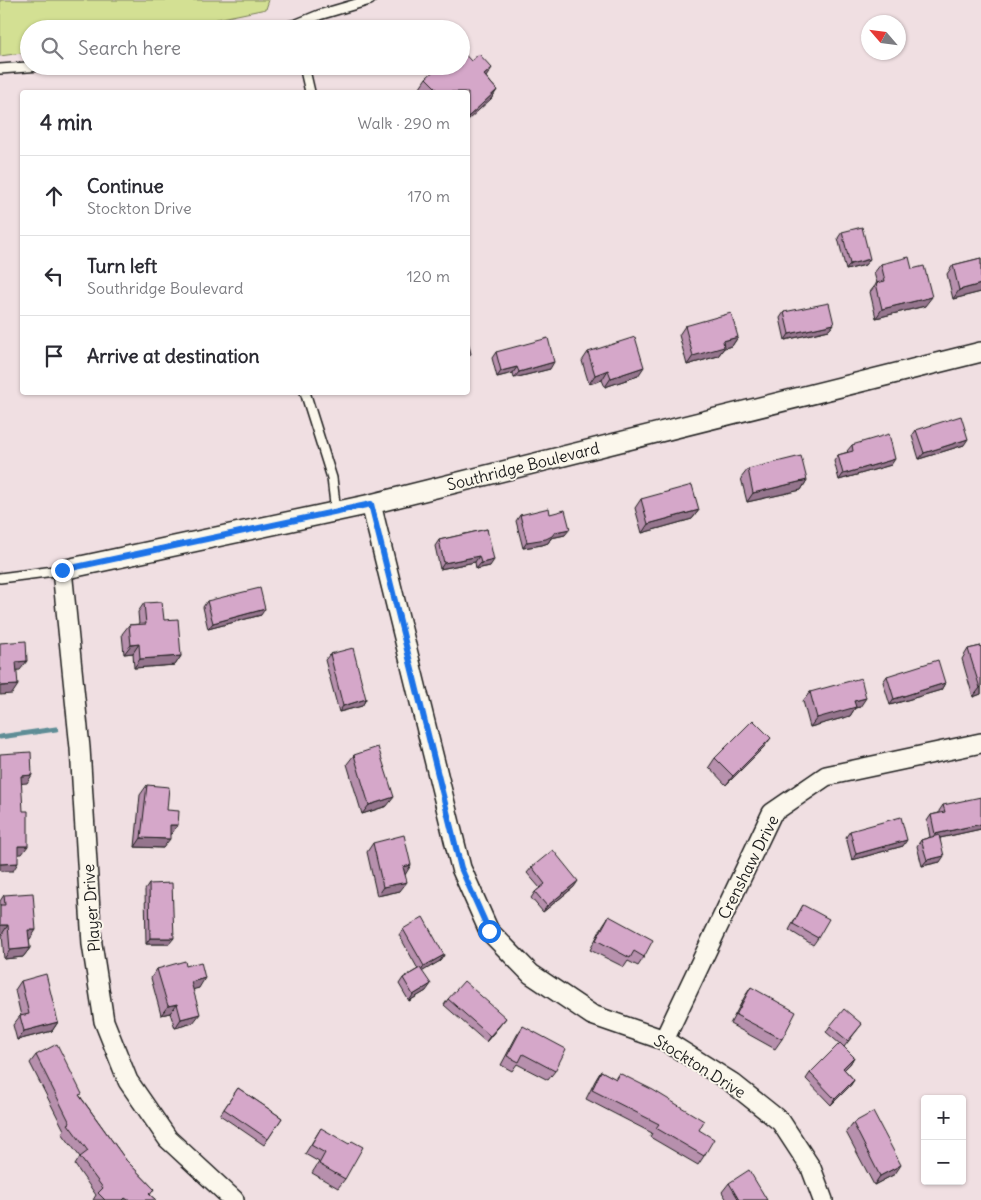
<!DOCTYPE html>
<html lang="en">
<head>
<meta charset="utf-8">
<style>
  :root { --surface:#fff; --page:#f2f2f3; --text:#2b2b33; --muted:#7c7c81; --line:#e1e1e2 }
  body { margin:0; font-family:Delius,sans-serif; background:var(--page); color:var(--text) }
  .controls { position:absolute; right:15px; bottom:15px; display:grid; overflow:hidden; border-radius:5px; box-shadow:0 1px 4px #0004 }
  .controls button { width:45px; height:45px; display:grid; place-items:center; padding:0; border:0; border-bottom:1px solid var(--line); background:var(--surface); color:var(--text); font:25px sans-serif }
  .compass { position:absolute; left:861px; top:15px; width:45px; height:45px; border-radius:50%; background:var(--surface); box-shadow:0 1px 4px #0004; rotate:298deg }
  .stop { position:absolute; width:15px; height:15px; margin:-11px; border:4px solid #1a73e8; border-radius:50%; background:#fff }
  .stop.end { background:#1a73e8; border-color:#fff; box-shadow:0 1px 5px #0008 }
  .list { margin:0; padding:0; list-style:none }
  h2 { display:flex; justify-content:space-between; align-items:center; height:65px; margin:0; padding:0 20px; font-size:21px }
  h2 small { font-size:16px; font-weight:400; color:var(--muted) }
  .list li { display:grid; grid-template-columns:32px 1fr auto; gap:15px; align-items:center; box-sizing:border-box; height:80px; padding:0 20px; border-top:1px solid var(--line) }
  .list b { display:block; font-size:19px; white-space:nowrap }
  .list p { margin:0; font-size:16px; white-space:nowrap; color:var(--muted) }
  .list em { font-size:16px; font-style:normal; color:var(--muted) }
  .icon { flex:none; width:28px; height:28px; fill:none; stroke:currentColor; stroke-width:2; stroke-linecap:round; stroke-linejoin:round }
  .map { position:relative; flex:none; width:981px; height:1200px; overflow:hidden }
  .search { position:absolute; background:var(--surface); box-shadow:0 1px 4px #0004; left:20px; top:20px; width:450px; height:55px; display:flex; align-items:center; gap:12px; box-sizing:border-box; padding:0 18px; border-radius:28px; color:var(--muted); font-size:19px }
  .panel { position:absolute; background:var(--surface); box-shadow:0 1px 4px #0004; left:20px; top:90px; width:450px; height:305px; border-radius:5px }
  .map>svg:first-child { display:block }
  .green { fill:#d3e093; stroke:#787e58 }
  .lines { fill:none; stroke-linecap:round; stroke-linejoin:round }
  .stream { stroke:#5e8d96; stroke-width:5 }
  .service-casing { stroke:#1c1c1c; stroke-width:12 }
  .minor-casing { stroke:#1c1c1c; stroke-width:22 }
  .service { stroke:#fbf7ec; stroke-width:9 }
  .minor { stroke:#fbf7ec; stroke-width:19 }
  .wall { fill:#b790ad; stroke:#1c1c1c }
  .shaded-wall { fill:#95758d; stroke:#1c1c1c }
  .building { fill:#d5a7c9; stroke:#1c1c1c }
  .route { stroke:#1a73e8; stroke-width:6 }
  .labels { text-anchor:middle; stroke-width:4; stroke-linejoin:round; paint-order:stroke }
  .street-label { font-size:16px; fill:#1c1c1c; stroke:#fbf7ec }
</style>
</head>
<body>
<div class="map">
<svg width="981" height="1200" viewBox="0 0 981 1200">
  <rect width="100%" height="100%" fill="#f0dfe2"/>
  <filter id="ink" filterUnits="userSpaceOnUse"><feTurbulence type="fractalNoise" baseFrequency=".02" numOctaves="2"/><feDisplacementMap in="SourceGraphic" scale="10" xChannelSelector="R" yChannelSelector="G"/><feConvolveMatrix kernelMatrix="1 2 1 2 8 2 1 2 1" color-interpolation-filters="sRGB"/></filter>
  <g filter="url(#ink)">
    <path class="green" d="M0,0H269L266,9L169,29H29V52L0,56Z"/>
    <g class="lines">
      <path class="stream" d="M0,737L56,729"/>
      <defs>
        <path id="service" d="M275,29L297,24
          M298,29L297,24L319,15L370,0
          M304,66L310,92
          M0,69L41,66
          M305,392L332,478L336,512
          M0,578L62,570"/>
        <path id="minor" d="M371,504L461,868L489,931L531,974L592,1015L664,1040L731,1082L781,1122L811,1168L823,1200
          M664,1040L772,813L826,776L981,743
          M234,1200L168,1139L128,1081L104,1021L92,944L80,748L62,570L371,504L981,352"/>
      </defs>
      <use href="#service" class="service-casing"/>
      <use href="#minor" class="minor-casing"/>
      <use href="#service" class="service"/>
      <use href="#minor" class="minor"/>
    </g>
    <path class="wall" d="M486,77L497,90L491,99L468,92H425L420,87L426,78Z
      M842,232L865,265L846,270L838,238Z
      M981,258V292L953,299L947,274L953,265Z
      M881,264L912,269L925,306L876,318L870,292L877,283L874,273Z
      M784,312L834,324L829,330L785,340L780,318Z
      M685,326L738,337L732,346L724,348L718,356L687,365L679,335Z
      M496,352L550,369L514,378L513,373L497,377L492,358Z
      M588,352L638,376L605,387L602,380L589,384L582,361Z
      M916,430L964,445L919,459L912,436Z
      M852,445L891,465L839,480L834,461L838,455L848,452L847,451Z
      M748,469L807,480L801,490L747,502L741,478Z
      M641,499L699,510L692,519L642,533L635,508Z
      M550,514L565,535L551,538L548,543L542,545L523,548L516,521L520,515Z
      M487,529L490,566L476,569L475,562L440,569L435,546L439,540Z
      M207,601L261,615L208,629L203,607Z
      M144,603L164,620L181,656L175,665L134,668L133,653L124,654L122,634L129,625L139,624L138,612Z
      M981,646V694L973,697L962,659L968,649Z
      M330,654L366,699L362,706L339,712L325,660Z
      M887,676L945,683L941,690L890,705L883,682Z
      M810,692L860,707L855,708L850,716L810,727L803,701Z
      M764,747L726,785L709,767L715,758Z
      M354,755L387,806L362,814L347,764Z
      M147,785L167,810L178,825L171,834H170L163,848L135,847L140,795Z
      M943,805L981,829L940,838V862L922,866L917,846L921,840L930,837L927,821L931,815L939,813V811Z
      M850,831L903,846L852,860L846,837Z
      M373,843L405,875L400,891L377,896L367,852Z
      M532,867L574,887L543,912L531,898L535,892L540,888L527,873Z
      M149,884L169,944H146L145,890Z
      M4,895L30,939H29L30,948L23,957L4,959L2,934H0V901Z
      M803,905L818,938L813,945L789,930Z
      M609,916L644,957L638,966L628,961L624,967L590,950L603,925Z
      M403,929L444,955L440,961L422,971L426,991L409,1001L399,984L403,978L418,969L399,935Z
      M186,966L199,988L193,989V1023L175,1028L170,1013L161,1015L151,978L157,969Z
      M21,981L58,1022L52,1031L17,1040L13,1025L20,1016H21L15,990Z
      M751,987L782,1039L775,1049L730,1024L745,996Z
      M448,999L501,1024L486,1042L444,1005Z
      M862,1024L844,1047L854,1057L850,1064L844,1069L854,1080L850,1086L831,1105L806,1079L810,1073L840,1044L826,1032L830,1026Z
      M523,1026L555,1071L548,1080L517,1064L512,1071L501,1065L517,1035Z
      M36,1055L80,1096L126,1160L154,1189L150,1195L156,1200H93L96,1195L75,1165L80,1157L62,1133L64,1130L30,1063Z
      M601,1071L615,1079L619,1073L699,1130L704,1156L698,1165L650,1137L652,1133L586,1099L595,1081Z
      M238,1088L282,1118L264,1145L220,1115Z
      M853,1123L895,1174L874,1185L846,1132Z
      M321,1128L345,1179L338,1188L312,1173L319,1162L305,1154Z
      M729,1183L767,1200H727L722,1192Z"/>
    <path class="shaded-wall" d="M492,68L486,77L484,75Z
      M497,90L491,99L468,120V117Z
      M870,259L865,265L846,270L850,264Z
      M981,284V292L953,299L959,290Z
      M932,297L925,306L876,318L882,309Z
      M834,324L829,330L785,340L789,334Z
      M738,337L732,346L724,348L718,356L687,365L693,356L723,341Z
      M554,362L550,369L514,378L519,372Z
      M517,367L513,373L497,377L501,371Z
      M644,367L638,376L605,387L611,378Z
      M608,370L602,380L589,384L595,375Z
      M968,439L964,445L919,459L924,453Z
      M895,459L891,465L839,480L843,474Z
      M807,480L801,490L747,502L753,493Z
      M699,510L692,519L642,533L648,524Z
      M570,529L565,535L551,538L548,543L542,545L523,548L527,542L555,532Z
      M479,556L475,562L440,569L444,563Z
      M494,560L490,566L476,569L481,563Z
      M265,609L261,615L208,629L213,623Z
      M139,644L133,653L124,654L131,645Z
      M181,656L175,665L134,668L140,659Z
      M27,661L20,670L10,671L16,662Z
      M945,683L941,690L890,705L894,699Z
      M18,685L12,694L0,695V686Z
      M981,687V694L973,697L980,688Z
      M866,698L860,707L855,708L850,716L810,727L817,718L854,701Z
      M366,699L362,706L339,712L343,706Z
      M771,738L764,747L726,785L733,776Z
      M32,775L27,783L15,784L21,776Z
      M394,797L387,806L362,814L369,805Z
      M981,824V829L931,840L935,834Z
      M170,825H178L171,834H164Z
      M141,838L170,839L163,848L135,847Z
      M907,840L903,846L852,860L856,854Z
      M18,846H28L22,854H13Z
      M944,856L940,862L922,866L927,860Z
      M18,863L13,871H0V864Z
      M411,865L405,875L403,867Z
      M578,881L574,887L543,912L547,906Z
      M407,882L400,891L377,896L383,887Z
      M0,925H8L2,934H0Z
      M28,930H36L30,939L22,940Z
      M150,938H174L169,944H146Z
      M30,948L23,957L4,959L10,950Z
      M444,955L440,961L420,973L424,966Z
      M205,978L199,988L185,992L191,982Z
      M431,984L426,991L409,1001L413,995Z
      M177,1004L170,1013L161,1015L168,1006Z
      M200,1014L193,1023L175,1028L181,1019Z
      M506,1018L486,1042L490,1036Z
      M58,1022L52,1031L17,1040L24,1031Z
      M854,1057L850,1064L839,1075L843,1068Z
      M854,1080L850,1086L831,1105L835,1099Z
      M901,1165L895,1174L874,1185L880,1176Z"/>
    <path class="building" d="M461,50L471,61L479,54L492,68L484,75L497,90L468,117V92H440L426,78L439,66H461Z
      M862,227L870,259L850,264L842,232Z
      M909,257L912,269L924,266L932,297L882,309L876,283L885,281L881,264Z
      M981,258V284L959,290L953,265Z
      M829,303L834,324L789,334L784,312Z
      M731,313L738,337L723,341L724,347L693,356L685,326Z
      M635,337L644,367L611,378L608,370L595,375L588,352Z
      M548,338L554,362L519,372L517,367L501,371L496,352Z
      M468,341L471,354L468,355Z
      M961,416L968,439L924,453L916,430Z
      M889,434L895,459L843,474L838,455L853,451L852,445Z
      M801,456L807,480L753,493L748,469Z
      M692,485L699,510L648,524L641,499Z
      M549,508L550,514L565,510L570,529L555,532L552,536L546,539L527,542L520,515Z
      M487,529L494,560L481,563L479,556L444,563L439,540Z
      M260,588L265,609L213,623L207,601Z
      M162,602L164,620L178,619L181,656L140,659L139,644L131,645L129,625L146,624L144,603Z
      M26,641L27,661L16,662L18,685L0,686V643Z
      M981,646V687L980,688L968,649Z
      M353,648L366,699L343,706L330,654Z
      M938,660L945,683L894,699L887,676Z
      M861,678L866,698L854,701L856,707L817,718L810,692Z
      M753,720L771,738L733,776L715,758Z
      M378,747L394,797L369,805L354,755Z
      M31,752L32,775L21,776L23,811H28V846H18V863L0,864V754Z
      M147,785L169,787L167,810L179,811L178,825H170V839L141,838Z
      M981,797V824L935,834L931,815L945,812L943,805Z
      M901,817L907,840L856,854L850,831Z
      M404,835L411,865L403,867L407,882L383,887L373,843Z
      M939,835L944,856L927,860L921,840Z
      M553,850L578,881L547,906L535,892L545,884L532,867Z
      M172,883L174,938H150L149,884Z
      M33,893L36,930H28L30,948L10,950L8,925H0V905H5L4,895Z
      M803,905L829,919L818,938L793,924Z
      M609,916L653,940L644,957L634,951L630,958L596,940Z
      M423,917L444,955L424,966L403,929Z
      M185,961L186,966L201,962L205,978L191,982L200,1014L181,1019L177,1004L168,1006L157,969Z
      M420,968L431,984L413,995L403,978Z
      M46,974L58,1022L24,1031L20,1016L29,1014L21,981Z
      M464,981L506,1018L490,1036L448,999Z
      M751,987L796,1012L782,1039L736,1015Z
      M844,1009L862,1024L848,1041L830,1026Z
      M523,1026L566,1049L555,1071L523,1054L519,1062L507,1056Z
      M840,1043L854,1057L843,1068L854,1080L835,1099L810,1073Z
      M57,1044L82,1094L79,1095L126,1160L154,1189L149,1194L156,1200H128L125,1198L123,1200H105L98,1193L103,1188L80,1157L88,1151L68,1124L70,1123L36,1055Z
      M601,1071L616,1079L619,1073L653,1090L704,1121L699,1130L714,1139L704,1156L656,1128L659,1124L592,1090Z
      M238,1088L282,1118L268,1139L224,1109Z
      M873,1112L901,1165L880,1176L853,1123Z
      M321,1128L349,1144L352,1141L363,1147L345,1179L319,1164L325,1153L311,1145Z
      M749,1170L767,1200H739L729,1183Z"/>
  </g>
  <g class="lines" filter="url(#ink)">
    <path class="route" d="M62,570L371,504L461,868L489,931"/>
  </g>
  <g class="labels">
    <g class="street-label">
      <text transform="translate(523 466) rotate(-14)" y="6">Southridge Boulevard</text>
      <text transform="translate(748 867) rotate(-63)" y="6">Crenshaw Drive</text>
      <text transform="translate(91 908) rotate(-94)" y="6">Player Drive</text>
      <text transform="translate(700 1066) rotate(32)" y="6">Stockton Drive</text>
    </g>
  </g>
</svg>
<div class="controls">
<button>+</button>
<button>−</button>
</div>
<svg class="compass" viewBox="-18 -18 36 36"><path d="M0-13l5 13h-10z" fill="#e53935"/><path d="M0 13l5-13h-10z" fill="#7c7c81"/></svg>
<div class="stop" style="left:489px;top:931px"></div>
<div class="stop end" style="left:62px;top:570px"></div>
<div class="search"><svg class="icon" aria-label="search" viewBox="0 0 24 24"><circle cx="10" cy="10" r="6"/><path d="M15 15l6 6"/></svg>Search here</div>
<section class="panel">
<h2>4 min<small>Walk · 290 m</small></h2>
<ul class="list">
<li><svg class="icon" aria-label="ahead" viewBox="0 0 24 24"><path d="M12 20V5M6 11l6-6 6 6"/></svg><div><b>Continue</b><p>Stockton Drive</p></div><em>170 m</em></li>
<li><svg class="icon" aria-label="left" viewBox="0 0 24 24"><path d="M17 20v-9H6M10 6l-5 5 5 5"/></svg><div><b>Turn left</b><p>Southridge Boulevard</p></div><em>120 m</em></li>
<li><svg class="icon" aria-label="arrive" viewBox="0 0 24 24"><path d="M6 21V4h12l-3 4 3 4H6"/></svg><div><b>Arrive at destination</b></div></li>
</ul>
</section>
</div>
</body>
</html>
